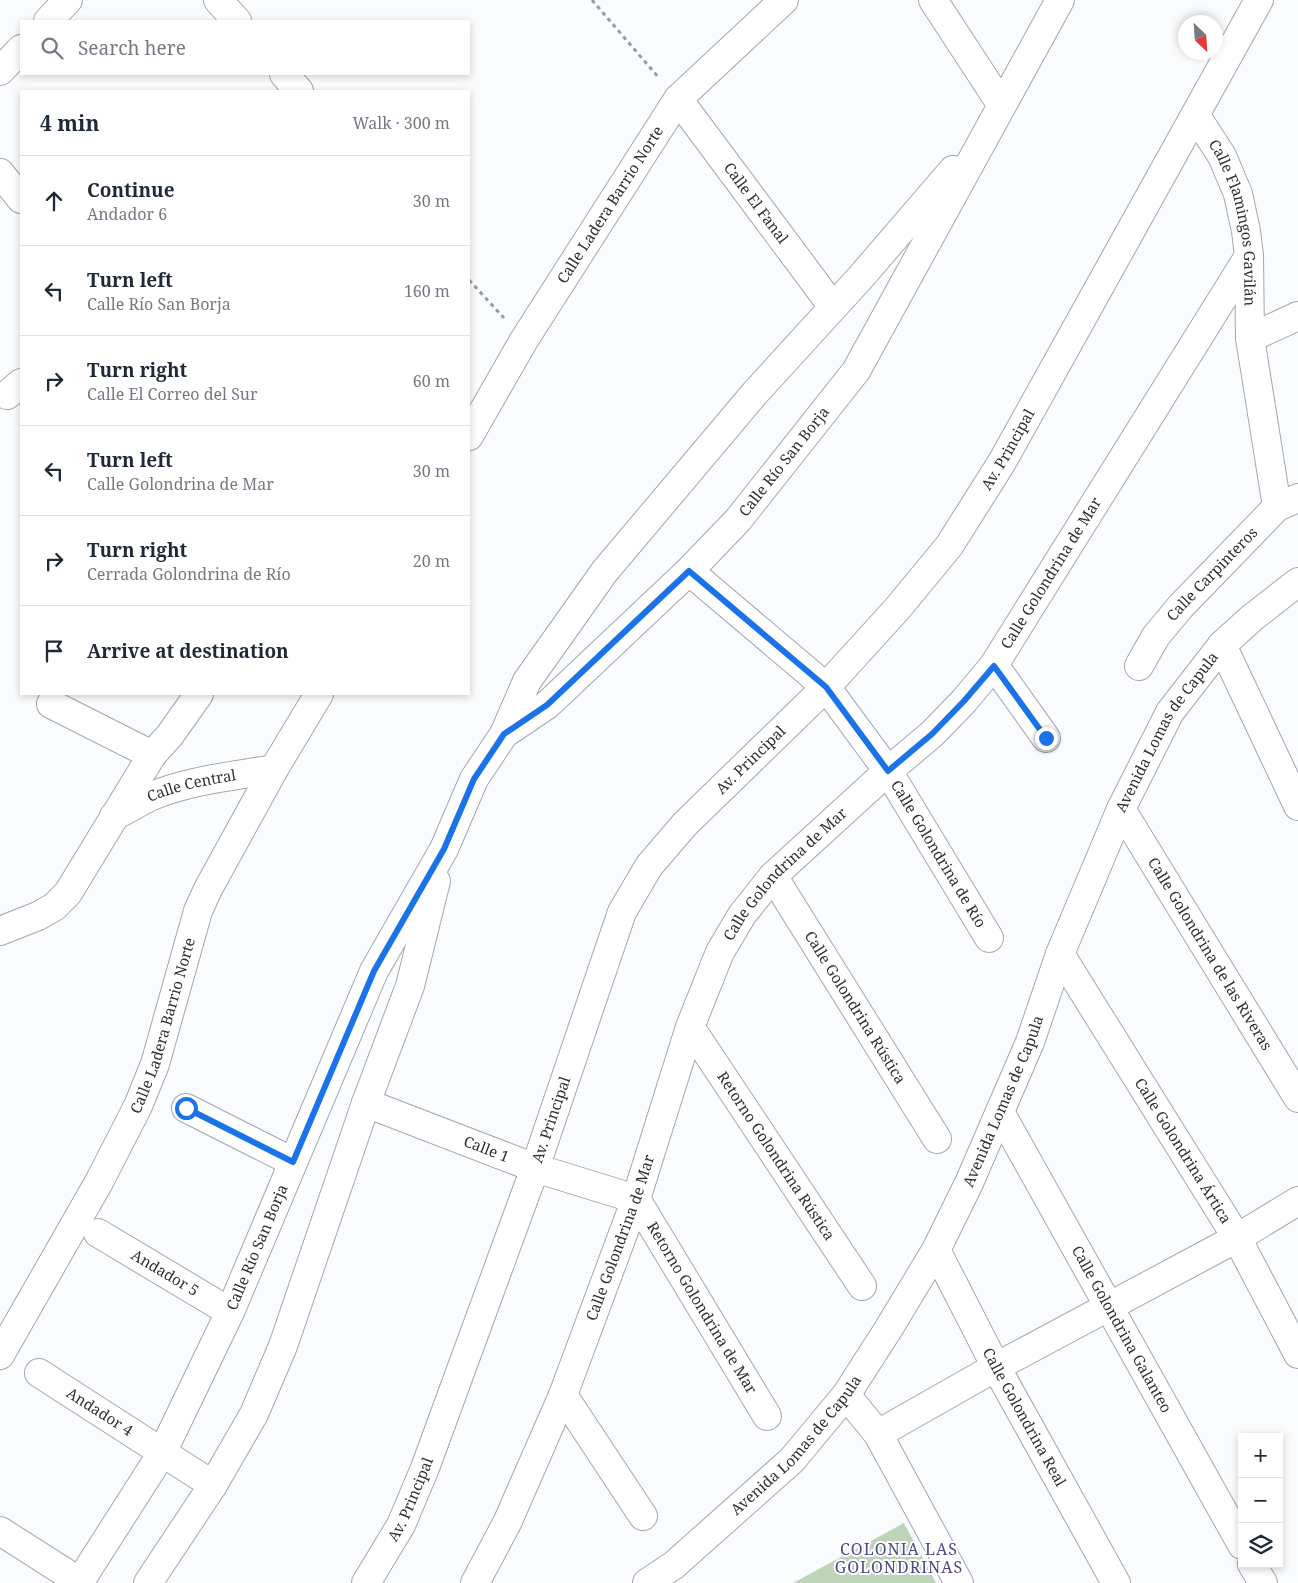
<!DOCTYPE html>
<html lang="en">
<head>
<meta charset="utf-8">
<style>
  :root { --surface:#fff; --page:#f6f6f7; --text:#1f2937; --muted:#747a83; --line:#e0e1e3 }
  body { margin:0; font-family:"Noto Serif",serif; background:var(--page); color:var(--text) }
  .controls { position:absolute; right:15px; bottom:15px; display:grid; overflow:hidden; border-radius:0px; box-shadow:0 2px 8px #0003 }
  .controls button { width:45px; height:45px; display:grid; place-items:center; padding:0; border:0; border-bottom:1px solid var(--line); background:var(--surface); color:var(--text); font:25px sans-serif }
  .compass { position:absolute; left:1178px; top:15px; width:45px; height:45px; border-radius:50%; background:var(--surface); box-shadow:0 2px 8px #0003; rotate:155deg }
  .stop { position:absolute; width:15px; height:15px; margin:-11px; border:4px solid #1a73e8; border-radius:50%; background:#fff }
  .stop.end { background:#1a73e8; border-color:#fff; box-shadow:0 1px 5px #0008 }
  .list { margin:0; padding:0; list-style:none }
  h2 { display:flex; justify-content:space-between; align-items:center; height:65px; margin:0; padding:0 20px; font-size:21px }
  h2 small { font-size:16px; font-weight:400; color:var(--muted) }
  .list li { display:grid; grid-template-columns:32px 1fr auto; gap:15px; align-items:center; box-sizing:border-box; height:90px; padding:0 20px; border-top:1px solid var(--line) }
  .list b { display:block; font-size:19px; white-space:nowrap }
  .list p { margin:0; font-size:16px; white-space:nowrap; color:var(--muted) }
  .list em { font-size:16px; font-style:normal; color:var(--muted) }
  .icon { flex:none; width:28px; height:28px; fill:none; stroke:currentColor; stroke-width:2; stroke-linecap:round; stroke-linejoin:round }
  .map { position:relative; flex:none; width:1298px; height:1583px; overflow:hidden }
  .search { position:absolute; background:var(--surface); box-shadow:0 2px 8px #0003; left:20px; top:20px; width:450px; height:55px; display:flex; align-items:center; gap:12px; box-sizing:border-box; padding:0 18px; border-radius:0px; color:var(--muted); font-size:19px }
  .panel { position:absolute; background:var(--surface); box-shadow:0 2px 8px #0003; left:20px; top:90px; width:450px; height:605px; border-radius:0px }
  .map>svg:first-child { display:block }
  .green { fill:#bed5b9 }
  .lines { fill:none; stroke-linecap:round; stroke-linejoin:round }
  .minor-casing { stroke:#a1a8b1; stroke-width:30 }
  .path { stroke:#999b9e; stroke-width:3; stroke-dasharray:4 4; stroke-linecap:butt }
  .minor { stroke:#fff; stroke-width:28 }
  .route { stroke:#1a73e8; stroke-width:6 }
  .labels { text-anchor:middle; stroke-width:4; stroke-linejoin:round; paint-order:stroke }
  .street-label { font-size:15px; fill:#2e3135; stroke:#fff }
  .neighbourhood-label { font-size:16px; letter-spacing:1px; fill:#4e4886; stroke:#fff }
</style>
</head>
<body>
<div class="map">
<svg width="1298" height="1583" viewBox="0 0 1298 1583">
  <rect width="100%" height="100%" fill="#fafbfd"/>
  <path class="green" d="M904,1523L936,1583H793Z"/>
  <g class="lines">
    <defs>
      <g id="minor">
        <path d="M218,0L237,21"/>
        <path d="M933,0L1001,104"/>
        <path d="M48,21L68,0"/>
        <path d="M0,71L21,49"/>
        <path d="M284,74L299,91"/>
        <path id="s1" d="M678,99L833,307"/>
        <path id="s2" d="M1196,116L1222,156L1238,194L1246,231L1249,256L1250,338L1277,507"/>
        <path d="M0,173L21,199"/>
        <path d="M1250,338L1298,316"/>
        <path d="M7,395L21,383"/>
        <path id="s3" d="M469,436L524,340L678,99L784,0"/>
        <path id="s4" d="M689,571L826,687L888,771L989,938"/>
        <path d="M1222,645L1298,806"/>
        <path d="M994,665L1046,738"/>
        <path id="s5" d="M1139,666L1156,636L1181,606L1277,507L1298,498"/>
        <path d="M51,704L152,755"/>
        <path d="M504,734L527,681L605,571L755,393L860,278L953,170"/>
        <path id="s6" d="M1121,809L1298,1098"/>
        <path id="s7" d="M114,816C127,810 139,802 152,796C190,780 234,776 274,769"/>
        <path id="s8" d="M773,876L937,1139"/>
        <path d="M0,931L38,916L54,907L68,893L152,755L170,735L199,694"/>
        <path id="s9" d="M1060,954L1237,1238L1298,1354"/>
        <path id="s10" d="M690,1027L862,1286"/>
        <path id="s11" d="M366,1103L535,1168L636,1199L767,1416"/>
        <path d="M186,1108L293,1162"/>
        <path id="s12" d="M1000,1112L1242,1545"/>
        <path id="s13" d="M98,1233L230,1312"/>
        <path id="s14" d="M936,1250L996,1367L1116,1583"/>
        <path id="s15" d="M0,1355L99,1182L138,1106L155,1064L198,911L208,889L274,769L319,694"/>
        <path id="s16" d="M39,1373L213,1485"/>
        <path d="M563,1395L643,1516"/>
        <path d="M846,1395L878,1434L959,1583"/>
        <path d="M878,1434L996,1367L1237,1238L1298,1201"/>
        <path d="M0,1531L80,1582"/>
        <path d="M1252,1564L1263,1583"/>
        <path id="s17" d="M79,1583L162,1453L230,1312L374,971L444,849L474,779L504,734L547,705L689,571L738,520L856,371L1060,0"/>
        <path d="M148,1583L213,1485L254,1414L283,1346L366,1103L410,986L436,881"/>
        <path id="s18" d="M366,1583L401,1525L425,1468L535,1168L622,912L649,866L685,824L826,687L897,609L949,546L1002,462L1259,0"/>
        <path id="s19" d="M475,1583L507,1523L563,1395L636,1199L690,1027L720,952L742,915L773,876L888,771L932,734L964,701L994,665L1249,256"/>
        <path id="s20" d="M647,1583L674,1565L792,1460L846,1395L889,1328L936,1250L969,1183L1030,1042L1060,954L1121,809L1170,712L1222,645L1253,617L1298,582"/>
      </g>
    </defs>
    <use href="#minor" class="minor-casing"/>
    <path class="path" d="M592,0L659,78
      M469,280L504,318"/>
    <use href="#minor" class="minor"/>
  </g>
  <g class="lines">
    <path class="route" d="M186,1108L293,1162L374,971L444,849L474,779L504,734L547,705L689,571L826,687L888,771L932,734L964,701L994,666L1046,738"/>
  </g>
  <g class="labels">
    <g class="street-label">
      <text dy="5" stroke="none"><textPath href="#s1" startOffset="130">Calle El Fanal</textPath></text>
      <text dy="5" stroke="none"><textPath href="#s3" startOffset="271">Calle Ladera Barrio Norte</textPath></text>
      <text dy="5" stroke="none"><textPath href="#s2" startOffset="116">Calle Flamingos Gavilán</textPath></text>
      <text dy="5" stroke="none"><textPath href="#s18" startOffset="1325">Av. Principal</textPath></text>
      <text dy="5" stroke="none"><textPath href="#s17" startOffset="1344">Calle Río San Borja</textPath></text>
      <text dy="5" stroke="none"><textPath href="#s19" startOffset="1185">Calle Golondrina de Mar</textPath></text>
      <text dy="5" stroke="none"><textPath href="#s5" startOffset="118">Calle Carpinteros</textPath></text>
      <text dy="5" stroke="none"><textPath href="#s20" startOffset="1014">Avenida Lomas de Capula</textPath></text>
      <text dy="5" stroke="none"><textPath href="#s18" startOffset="920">Av. Principal</textPath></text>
      <text dy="5" stroke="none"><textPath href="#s7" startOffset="84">Calle Central</textPath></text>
      <text dy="5" stroke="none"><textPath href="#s4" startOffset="381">Calle Golondrina de Río</textPath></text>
      <text dy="5" stroke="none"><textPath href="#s19" startOffset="780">Calle Golondrina de Mar</textPath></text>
      <text dy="5" stroke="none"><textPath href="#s6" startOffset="170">Calle Golondrina de las Riveras</textPath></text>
      <text dy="5" stroke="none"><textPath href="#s8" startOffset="155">Calle Golondrina Rústica</textPath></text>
      <text dy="5" stroke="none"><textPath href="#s15" startOffset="369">Calle Ladera Barrio Norte</textPath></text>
      <text dy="5" stroke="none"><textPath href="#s20" startOffset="609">Avenida Lomas de Capula</textPath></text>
      <text dy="5" stroke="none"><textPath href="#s18" startOffset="500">Av. Principal</textPath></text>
      <text dy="5" stroke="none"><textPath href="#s11" startOffset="129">Calle 1</textPath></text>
      <text dy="5" stroke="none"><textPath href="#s9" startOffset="232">Calle Golondrina Ártica</textPath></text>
      <text dy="5" stroke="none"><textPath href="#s10" startOffset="155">Retorno Golondrina Rústica</textPath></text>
      <text dy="5" stroke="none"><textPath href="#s19" startOffset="375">Calle Golondrina de Mar</textPath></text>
      <text dy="5" stroke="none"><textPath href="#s17" startOffset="381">Calle Río San Borja</textPath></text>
      <text dy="5" stroke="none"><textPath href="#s13" startOffset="78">Andador 5</textPath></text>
      <text dy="5" stroke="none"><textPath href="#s11" startOffset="414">Retorno Golondrina de Mar</textPath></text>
      <text dy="5" stroke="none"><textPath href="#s12" startOffset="249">Calle Golondrina Galanteo</textPath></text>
      <text dy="5" stroke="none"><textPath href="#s16" startOffset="72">Andador 4</textPath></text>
      <text dy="5" stroke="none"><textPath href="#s14" startOffset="189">Calle Golondrina Real</textPath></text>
      <text dy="5" stroke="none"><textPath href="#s20" startOffset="204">Avenida Lomas de Capula</textPath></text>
      <text dy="5" stroke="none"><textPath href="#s18" startOffset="95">Av. Principal</textPath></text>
    </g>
    <g class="neighbourhood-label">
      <text x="899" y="1555">COLONIA LAS<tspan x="899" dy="18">GOLONDRINAS</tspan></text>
    </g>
  </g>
</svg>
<div class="controls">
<button>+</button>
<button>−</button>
<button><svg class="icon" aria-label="layers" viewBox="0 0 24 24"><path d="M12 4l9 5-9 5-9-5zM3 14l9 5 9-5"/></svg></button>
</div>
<svg class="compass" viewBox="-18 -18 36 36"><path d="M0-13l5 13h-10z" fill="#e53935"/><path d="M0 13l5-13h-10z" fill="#747a83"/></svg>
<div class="stop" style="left:186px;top:1108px"></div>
<div class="stop end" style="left:1046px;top:738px"></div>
<div class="search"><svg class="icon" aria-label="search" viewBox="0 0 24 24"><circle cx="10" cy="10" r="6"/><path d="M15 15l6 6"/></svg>Search here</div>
<section class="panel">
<h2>4 min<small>Walk · 300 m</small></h2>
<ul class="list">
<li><svg class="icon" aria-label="ahead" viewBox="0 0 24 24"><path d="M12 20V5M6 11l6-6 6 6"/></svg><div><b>Continue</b><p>Andador 6</p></div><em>30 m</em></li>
<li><svg class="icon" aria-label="left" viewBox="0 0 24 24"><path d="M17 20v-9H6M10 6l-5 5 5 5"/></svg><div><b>Turn left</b><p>Calle Río San Borja</p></div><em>160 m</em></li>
<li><svg class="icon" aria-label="right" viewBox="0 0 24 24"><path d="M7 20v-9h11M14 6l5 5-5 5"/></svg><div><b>Turn right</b><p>Calle El Correo del Sur</p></div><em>60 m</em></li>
<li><svg class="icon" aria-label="left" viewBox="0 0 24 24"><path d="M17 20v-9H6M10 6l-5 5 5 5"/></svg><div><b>Turn left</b><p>Calle Golondrina de Mar</p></div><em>30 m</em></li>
<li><svg class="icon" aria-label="right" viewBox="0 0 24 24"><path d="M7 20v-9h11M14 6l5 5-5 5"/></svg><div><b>Turn right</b><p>Cerrada Golondrina de Río</p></div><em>20 m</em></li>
<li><svg class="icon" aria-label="arrive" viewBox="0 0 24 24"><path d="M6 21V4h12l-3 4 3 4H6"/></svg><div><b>Arrive at destination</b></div></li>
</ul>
</section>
</div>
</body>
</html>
